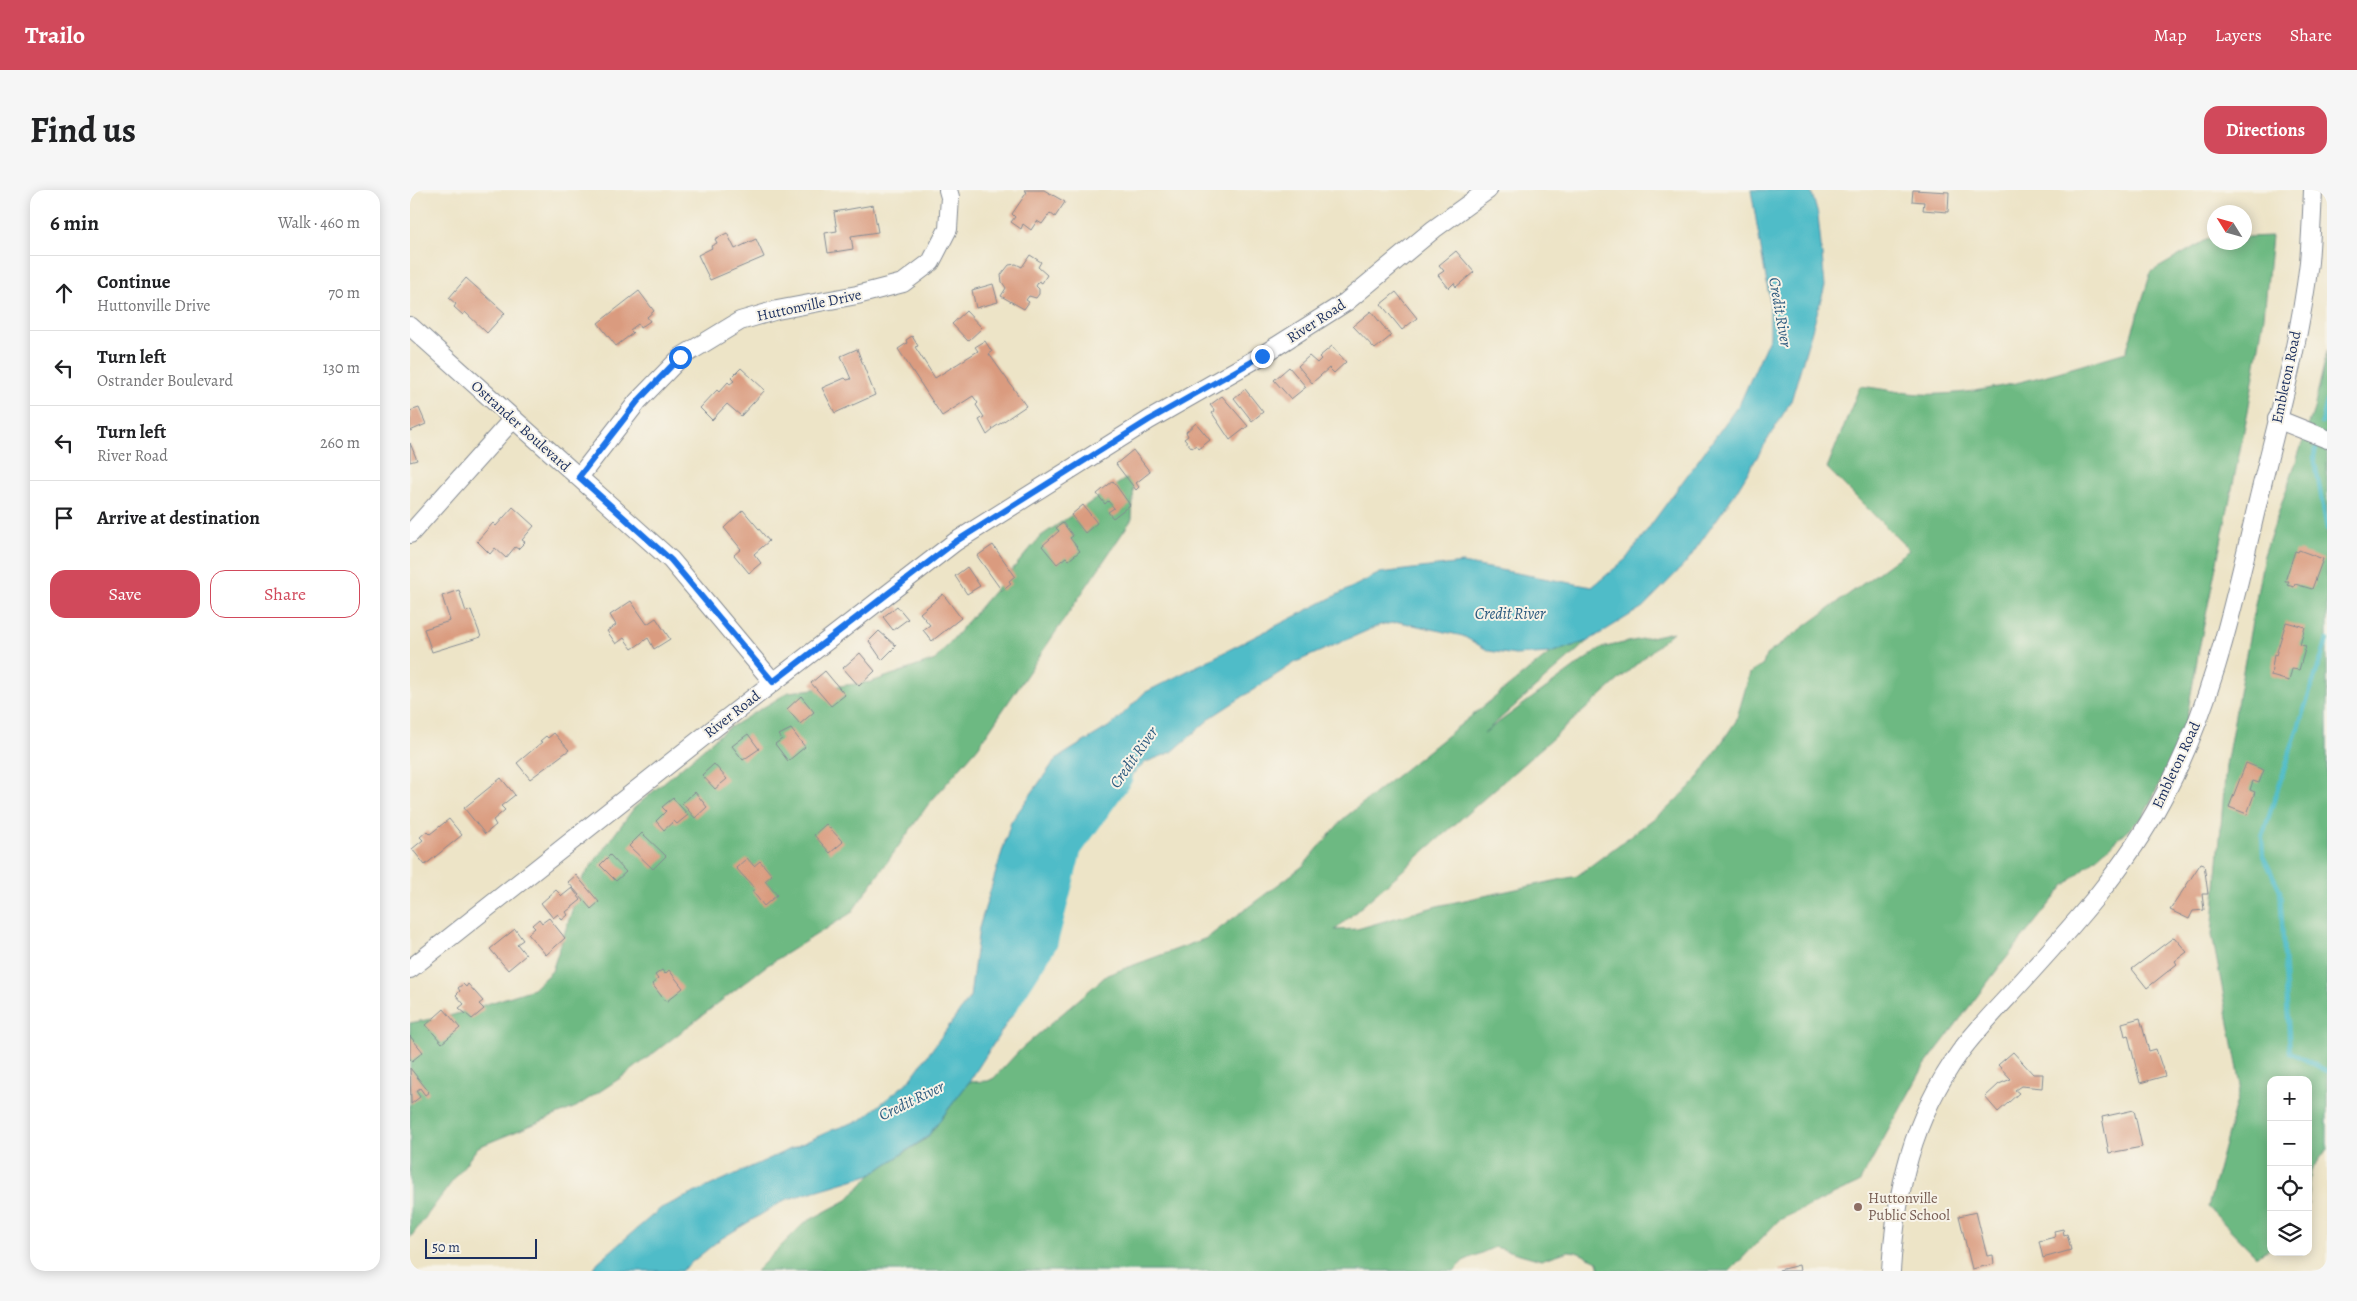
<!DOCTYPE html>
<html lang="en">
<head>
<meta charset="utf-8">
<style>
  :root { --surface:#fff; --page:#f6f6f6; --text:#202124; --muted:#757577; --line:#e0e0e0; --accent:#d1495b }
  body { margin:0; font-family:Alegreya,serif; background:var(--page); color:var(--text) }
  .controls { position:absolute; right:15px; bottom:15px; display:grid; overflow:hidden; border-radius:10px; box-shadow:0 2px 12px #0003 }
  .controls button { width:45px; height:45px; display:grid; place-items:center; padding:0; border:0; border-bottom:1px solid var(--line); background:var(--surface); color:var(--text); font:25px sans-serif }
  .compass { position:absolute; left:1797px; top:15px; width:45px; height:45px; border-radius:50%; background:var(--surface); box-shadow:0 2px 12px #0003; rotate:307deg }
  .scale { position:absolute; left:15px; bottom:12px; width:112px; box-sizing:border-box; padding-left:5px; border:2px solid #1b2f5e; border-top:0; font-size:14px; line-height:18px; white-space:nowrap; color:#1b2f5e; -webkit-text-stroke:4px #f7f3e8; paint-order:stroke }
  .stop { position:absolute; width:15px; height:15px; margin:-11px; border:4px solid #1a73e8; border-radius:50%; background:#fff }
  .stop.end { background:#1a73e8; border-color:#fff; box-shadow:0 1px 5px #0008 }
  .list { margin:0; padding:0; list-style:none }
  h2 { display:flex; justify-content:space-between; align-items:center; height:65px; margin:0; padding:0 20px; font-size:21px }
  h2 small { font-size:16px; font-weight:400; color:var(--muted) }
  .list li { display:grid; grid-template-columns:32px 1fr auto; gap:15px; align-items:center; box-sizing:border-box; height:75px; padding:0 20px; border-top:1px solid var(--line) }
  .list b { display:block; font-size:19px; white-space:nowrap }
  .list p { margin:0; font-size:16px; white-space:nowrap; color:var(--muted) }
  .list em { font-size:16px; font-style:normal; color:var(--muted) }
  .actions { display:flex; gap:10px; padding:15px 20px }
  .actions a { flex:1; padding:11px 0; border:1px solid var(--accent); border-radius:15px; text-align:center; font-size:18px; color:var(--accent) }
  .actions .main { background:var(--accent); color:#fff }
  .icon { flex:none; width:28px; height:28px; fill:none; stroke:currentColor; stroke-width:2; stroke-linecap:round; stroke-linejoin:round }
  .map { position:relative; flex:none; width:1917px; height:1081px; overflow:hidden; border-radius:15px }
  header { display:flex; align-items:center; gap:30px; box-sizing:border-box; height:70px; padding:0 25px; background:var(--accent); color:#fff }
  header strong { font-size:24px }
  nav { display:flex; gap:28px; margin-inline-start:auto; font-size:18px }
  .intro { display:flex; align-items:center; justify-content:space-between; box-sizing:border-box; height:120px; padding:0 30px }
  h1 { margin:0; font-size:35px }
  .button { padding:12px 22px; border-radius:15px; background:var(--accent); color:#fff; font-size:18px; font-weight:700 }
  main { display:flex; gap:30px; padding:0 30px }
  aside { flex:1; background:var(--surface); border-radius:15px; box-shadow:0 2px 12px #0003 }
  .map>svg:first-child { display:block }
  .forest { fill:#6db982; stroke:#447470 }
  .water { fill:#4fbcc8; stroke:#357693 }
  .lines { fill:none; stroke-linecap:round; stroke-linejoin:round }
  .stream { stroke:#4fbcc8; stroke-width:4.5 }
  .river { stroke:#4fbcc8; stroke-width:28 }
  .building { fill:#da9b7f }
  .minor-casing { stroke:#848a92; stroke-width:20 }
  .minor { stroke:#fff; stroke-width:18 }
  .route { stroke:#1a73e8; stroke-width:6 }
  .education-dot { fill:#8d6e63; stroke:#f7f3e8; stroke-width:2 }
  .labels { text-anchor:middle; stroke-width:4; stroke-linejoin:round; paint-order:stroke }
  .street-label { font-size:15px; fill:#1b2f5e; stroke:#f7f3e8 }
  .education-label { font-size:15px; fill:#785e54; stroke:#f7f3e8; text-anchor:start }
  .water-label { font-size:16px; font-style:italic; fill:#2b597e; stroke:#f7f3e8 }
</style>
</head>
<body>
<header>
<strong>Trailo</strong>
<nav><a>Map</a><a>Layers</a><a>Share</a></nav>
</header>
<div class="intro"><h1>Find us</h1><a class="button">Directions</a></div>
<main>
<aside>
<h2>6 min<small>Walk · 460 m</small></h2>
<ul class="list">
<li><svg class="icon" aria-label="ahead" viewBox="0 0 24 24"><path d="M12 20V5M6 11l6-6 6 6"/></svg><div><b>Continue</b><p>Huttonville Drive</p></div><em>70 m</em></li>
<li><svg class="icon" aria-label="left" viewBox="0 0 24 24"><path d="M17 20v-9H6M10 6l-5 5 5 5"/></svg><div><b>Turn left</b><p>Ostrander Boulevard</p></div><em>130 m</em></li>
<li><svg class="icon" aria-label="left" viewBox="0 0 24 24"><path d="M17 20v-9H6M10 6l-5 5 5 5"/></svg><div><b>Turn left</b><p>River Road</p></div><em>260 m</em></li>
<li><svg class="icon" aria-label="arrive" viewBox="0 0 24 24"><path d="M6 21V4h12l-3 4 3 4H6"/></svg><div><b>Arrive at destination</b></div></li>
</ul>
<div class="actions"><a class="main">Save</a><a>Share</a></div>
</aside>
<div class="map">
<svg width="1917" height="1081" viewBox="0 0 1917 1081">
  <rect width="100%" height="100%" fill="#f7f3e8"/>
  <filter id="ink" filterUnits="userSpaceOnUse"><feTurbulence type="fractalNoise" baseFrequency=".02" numOctaves="2"/><feDisplacementMap in="SourceGraphic" scale="10" xChannelSelector="R" yChannelSelector="G"/><feConvolveMatrix kernelMatrix="1 2 1 2 8 2 1 2 1" color-interpolation-filters="sRGB"/></filter>
  <filter id="wash" filterUnits="userSpaceOnUse"><feTurbulence type="fractalNoise" baseFrequency=".0096" numOctaves="4" result="noise"/><feDisplacementMap in="SourceGraphic" scale="20" xChannelSelector="R" yChannelSelector="G"/><feGaussianBlur stdDeviation="1.12" result="paint"/><feColorMatrix in="noise" values="0 0 0 0 0 0 0 0 0 0 0 0 0 0 0 0 0 1.4 0 .05"/><feComposite in="paint" operator="in"/></filter>
  <g filter="url(#wash)">
    <rect width="100%" height="100%" fill="#ede4c7"/>
    <path class="forest" d="M1862,46L1854,126L1838,221L1789,459L1774,543L1733,627L1654,696L1590,776L1513,878L1449,993L1369,1030L1320,1081H1190L1188,1071L1166,1062L1159,1061L1131,1070L1085,1057L1053,1071L1044,1081H346L394,1033L437,1010L462,984L517,948L559,892L578,891L584,888L610,860L697,785L797,748L893,676L933,629L1140,463L1178,451L1074,543L1191,458L1263,442L925,740L947,739L1027,716L1167,686L1258,618L1286,591L1326,531L1340,483L1353,475L1356,465L1499,360L1417,278L1450,196C1476,199 1504,206 1530,204C1591,202 1657,179 1716,162L1741,82L1798,49H1804V52H1834L1835,47Z
      M1917,161V959L1901,981L1898,1014V890H1861V1058L1846,1066L1798,1017L1831,895L1802,745L1816,575L1854,365L1904,219Z
      M715,289L724,290L722,329L568,557L517,616L441,723L356,776L218,883L166,917L68,957L0,1048V833L43,825L123,799L142,781L173,687L224,618L314,541L379,502L461,492L525,470L631,346Z"/>
    <path class="water" d="M1341,0H1401L1408,25L1415,96L1381,211L1326,302L1276,373L1233,417L1178,451L1140,463L1105,465L1079,461L1053,446L990,432L970,435L886,472L803,526L762,562L736,572L668,634L627,729L604,822L559,892L517,947L462,984L375,1010L309,1050L271,1081H182L188,1072L251,1018L422,940L451,930L499,891L560,807L569,738L601,632L646,569L703,534L734,503L970,383L1052,373L1182,397L1216,369L1330,213L1360,146V112Z"/>
    <g class="lines">
      <path class="stream" d="M1912,233L1917,210
        M1906,258L1904,267L1917,339
        M1917,450L1852,647L1853,666L1870,700L1880,862L1917,881"/>
      <path class="river" d="M594,814L634,751L658,658L709,586"/>
    </g>
    <g id="blocks">
      <path class="building" d="M614,0H634L655,12L645,27L640,23L632,34L627,31L621,40L613,34L611,39L601,32L605,27L602,24L617,2Z
        M1503,0L1539,2L1538,22L1513,20L1514,12L1502,11Z
        M463,15L468,42L441,46L443,59L418,63L415,43L427,41L424,22Z
        M317,43L325,59L346,49L354,67L300,90L288,65L302,58L301,56L307,53L305,49Z
        M1046,61L1064,82L1046,97L1044,93L1039,98L1028,85L1034,81L1029,75Z
        M620,65L631,72L628,77L637,85L632,93L629,91L626,96L629,99V104L626,108L619,106L616,110L619,112L614,119L591,106L596,98L592,92L591,85L599,75L606,74L612,77Z
        M56,88L95,123L77,143L55,122L53,125L44,117L46,114L39,108Z
        M583,94L588,112L566,118L562,100Z
        M229,101L244,121L237,127L240,131L230,138L228,134L220,140L223,143L206,156L188,133Z
        M986,102L1007,128L992,140L971,114Z
        M556,121L572,138L558,151L542,134Z
        M961,121L981,146L965,159L943,136Z
        M502,146L508,156L505,157L525,188L568,161L565,157L575,151L582,162L579,164L616,216L582,239L583,240L577,245L569,230L574,227L566,215L568,213L563,206L532,226L488,159L497,153L496,150Z
        M922,156L936,172L924,183L919,178L902,193L888,176L899,166L907,173L911,169L909,167Z
        M447,159L465,205L425,223L412,198L435,188L437,190L441,189L431,166Z
        M879,177L896,197L881,209L864,190Z
        M331,178L355,200L331,226L317,214L302,230L290,218L307,200L309,202L318,192L320,194L324,191L321,188Z
        M835,199L853,222L842,231L824,208Z
        M812,206L838,236L820,250L802,223L805,221L800,215Z
        M9,218L16,234L0,241V221Z
        M786,233L800,250L789,259L786,255L782,258L774,249L778,246L776,242Z
        M0,253L7,270L0,272Z
        M723,260L740,282L726,293L729,297L726,300L706,274Z
        M703,291L720,315L703,328L698,322L704,318L698,311L695,314L687,304Z
        M673,315L687,333L675,343L661,325Z
        M103,317L124,336L112,350L115,352L108,359L105,357L96,368L85,358L80,364L67,351L83,333L86,336Z
        M333,320L359,351L344,364L351,373L339,383L324,365L331,359L314,338Z
        M653,333L663,346L660,348L670,361L659,370L656,367L647,374L632,356L649,341L646,338Z
        M583,355L605,386L599,391L601,394L592,401L567,366Z
        M1889,360L1913,369L1902,399L1885,394L1884,397L1877,395L1879,391H1875L1885,361L1888,362Z
        M557,377L570,396L557,404L545,386Z
        M49,400L56,422L61,420L71,447L22,462L14,439L40,431L32,406Z
        M533,404L551,428L522,451L513,440L520,435L510,423Z
        M221,411L237,434L246,428L260,449L244,459L238,448L222,459L214,448L206,454L197,441L206,435L200,425Z
        M487,416L498,429L483,440L473,427Z
        M1876,432L1895,437L1890,455L1896,456L1889,480L1882,479L1879,491L1861,486L1864,464L1866,465Z
        M469,441L486,456L472,470L459,451Z
        M450,463L465,481L449,496L433,478Z
        M415,481L435,505L421,516L401,493Z
        M391,506L404,522L390,534L377,519Z
        M381,539L395,557L378,571L365,554L372,549L369,545Z
        M144,543L159,560L120,589L107,573L132,552L130,551L136,546L138,548Z
        M338,544L349,559L333,570L322,556Z
        M1836,573L1854,580L1849,593L1843,591L1840,600L1845,602L1837,624L1819,617Z
        M304,574L317,589L305,599L292,585Z
        M91,588L105,605L91,616L95,620L83,630L86,635L75,644L54,618Z
        M285,602L297,617L285,628L272,613Z
        M263,608L278,625L267,634L264,631L254,640L246,631L256,621L252,617Z
        M39,629L52,645L15,675L2,659L13,650L10,647L17,641L20,644Z
        M416,634L433,652L420,663L404,645Z
        M232,643L256,666L243,679L219,656Z
        M200,665L216,682L206,691L190,675Z
        M337,668L344,676L350,671L362,685L355,691L367,705L354,716L342,701L345,699L326,678Z
        M1791,673L1794,674L1798,704H1792L1794,720L1783,721L1779,729L1760,720Z
        M166,685L189,712L181,719L158,692Z
        M162,698L171,710L156,722L158,725L152,730L148,724L143,728L131,713L146,700L152,706Z
        M139,728L155,748L136,765L118,744L125,738L122,735L129,729L132,733Z
        M105,739L113,750L107,754L116,765L98,780L80,759Z
        M1764,747L1777,762L1765,771L1767,774L1737,798L1722,779Z
        M252,780L255,784L259,780L273,798L256,812L242,794L248,789L245,785Z
        M53,794L56,797L58,794L73,811L69,814L74,819L62,829L49,818L54,814L46,805L50,801L48,798Z
        M34,819L50,838L32,853L16,835Z
        M1730,828L1739,861L1746,859L1755,886L1730,893L1718,845L1715,846L1712,833Z
        M0,846L13,862L2,871L0,869Z
        M1603,862L1623,884H1633L1632,898L1611,896L1605,900L1609,903L1588,922L1575,907L1589,894L1601,889L1588,875Z
        M0,878L19,902L15,905L10,898L6,901L10,907L1,914Z
        M1724,920L1732,957L1699,963L1692,927Z
        M1566,1022L1577,1066L1583,1065L1584,1074L1562,1079L1549,1026Z
        M1653,1039L1654,1045L1657,1044L1661,1060L1633,1068L1629,1051L1645,1047L1644,1041Z
        M1389,1075L1390,1081H1369V1080Z"/>
    </g>
  </g>
  <g filter="url(#ink)">
    <use href="#blocks" fill-opacity="0" stroke="#848a92" stroke-width="1"/>
    <g class="lines">
      <defs>
        <path id="minor" d="M0,136L261,370L363,492
          M1867,229L1917,249
          M169,287L228,211L271,167L330,131L367,120L447,105L493,93L521,72L538,39L540,7L538,0
          M0,344L102,230
          M0,779L312,532L545,352L739,230L851,166L936,112L1024,39L1078,0
          M1481,1081C1486,1000 1502,929 1550,862C1570,835 1595,811 1617,786C1667,731 1716,677 1751,611C1802,519 1824,413 1848,311C1867,232 1890,152 1899,72C1901,48 1902,24 1903,0"/>
      </defs>
      <use href="#minor" class="minor-casing"/>
      <use href="#minor" class="minor"/>
    </g>
  </g>
  <g class="lines" filter="url(#ink)">
    <path class="route" d="M270,167L228,211L169,287L261,370L363,492L545,352L739,230L852,166"/>
  </g>
  <circle class="education-dot" cx="1448" cy="1017" r="5"/>
  <g class="labels">
    <g class="street-label">
      <text transform="translate(399 115) rotate(-12)" y="5">Huttonville Drive</text>
      <text transform="translate(906 131) rotate(-33)" y="5">River Road</text>
      <text transform="translate(1876 187) rotate(-78)" y="5">Embleton Road</text>
      <text transform="translate(111 236) rotate(42)" y="5">Ostrander Boulevard</text>
      <text transform="translate(322 524) rotate(-38)" y="5">River Road</text>
      <text transform="translate(1766 575) rotate(-65)" y="5">Embleton Road</text>
    </g>
    <g class="education-label">
      <text x="1458" y="1013">Huttonville<tspan x="1458" dy="17">Public School</tspan></text>
    </g>
    <g class="water-label">
      <text transform="translate(1371 122) rotate(80)" y="6">Credit River</text>
      <text x="1100" y="429">Credit River</text>
      <text transform="translate(723 567) rotate(-55)" y="6">Credit River</text>
      <text transform="translate(501 910) rotate(-26)" y="6">Credit River</text>
    </g>
  </g>
</svg>
<div class="controls">
<button>+</button>
<button>−</button>
<button><svg class="icon" aria-label="locate" viewBox="0 0 24 24"><circle cx="12" cy="12" r="6"/><path d="M12 2v4M12 18v4M2 12h4M18 12h4"/></svg></button>
<button><svg class="icon" aria-label="layers" viewBox="0 0 24 24"><path d="M12 4l9 5-9 5-9-5zM3 14l9 5 9-5"/></svg></button>
</div>
<svg class="compass" viewBox="-18 -18 36 36"><path d="M0-13l5 13h-10z" fill="#e53935"/><path d="M0 13l5-13h-10z" fill="#757577"/></svg>
<div class="scale">50 m</div>
<div class="stop" style="left:270px;top:167px"></div>
<div class="stop end" style="left:852px;top:166px"></div>
</div>
</main>
</body>
</html>
